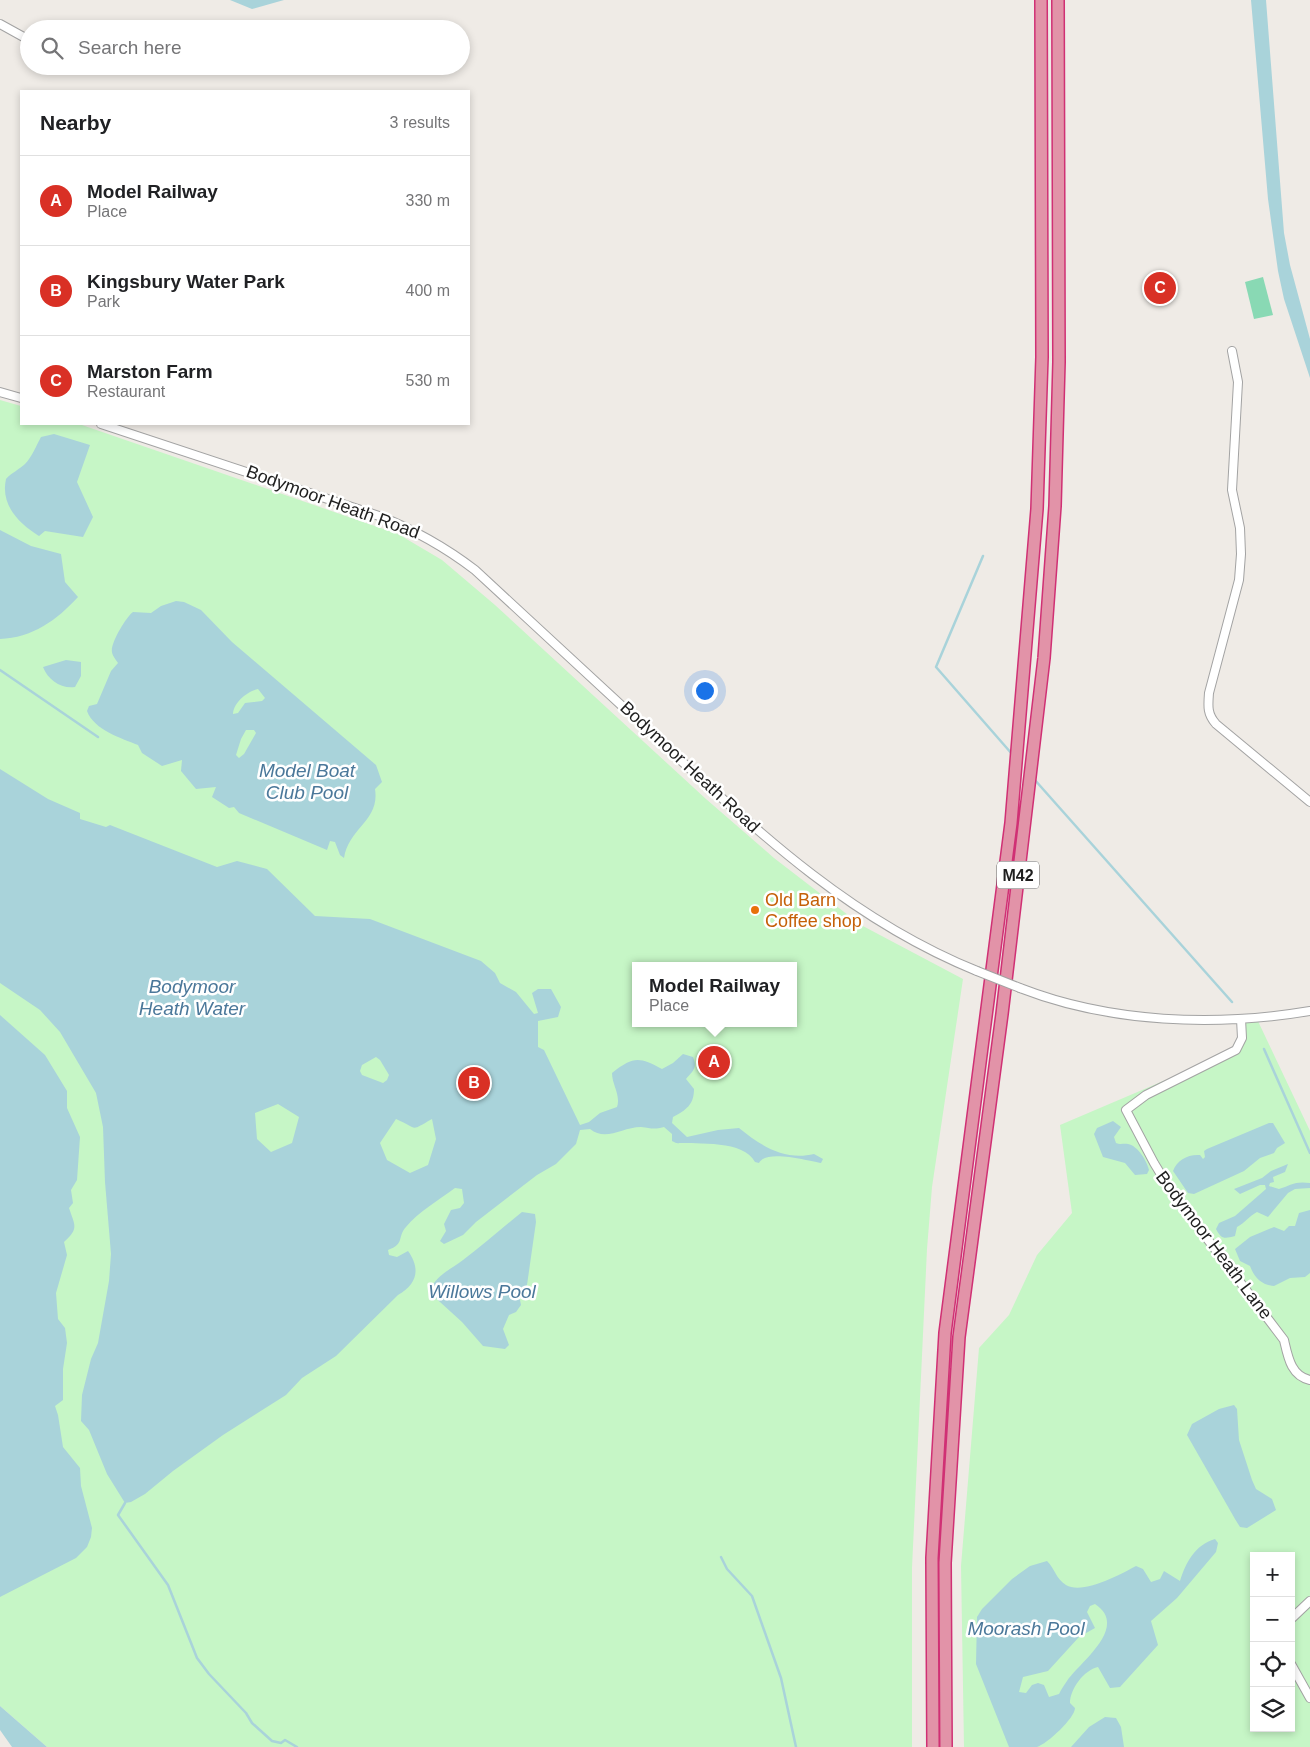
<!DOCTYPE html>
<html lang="en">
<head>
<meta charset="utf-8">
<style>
  :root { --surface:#fff; --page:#f2f2f2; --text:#202124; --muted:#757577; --line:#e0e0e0; --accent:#d93025 }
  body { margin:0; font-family:Arial,sans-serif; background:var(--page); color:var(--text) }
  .controls { position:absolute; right:15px; bottom:15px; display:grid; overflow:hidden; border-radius:0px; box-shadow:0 2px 8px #0003 }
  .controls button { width:45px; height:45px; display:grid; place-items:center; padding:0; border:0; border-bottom:1px solid var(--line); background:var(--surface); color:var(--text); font:25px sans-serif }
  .you { position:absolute; left:704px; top:690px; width:18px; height:18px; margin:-12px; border:4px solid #fff; border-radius:50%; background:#1a73e8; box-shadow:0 0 0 8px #1a73e833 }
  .badge { display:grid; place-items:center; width:32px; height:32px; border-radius:50%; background:var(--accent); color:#fff; font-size:16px; font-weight:700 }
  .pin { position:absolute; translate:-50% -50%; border:2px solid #fff; box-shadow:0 1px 5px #0006 }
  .popup { position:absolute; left:632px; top:962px; width:165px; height:65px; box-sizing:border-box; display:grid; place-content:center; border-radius:0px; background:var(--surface); filter:drop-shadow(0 1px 4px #0005); font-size:16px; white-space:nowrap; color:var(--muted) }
  .popup b { font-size:19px; color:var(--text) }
  .popup::after { content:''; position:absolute; left:50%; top:100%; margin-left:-10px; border:10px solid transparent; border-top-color:var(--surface) }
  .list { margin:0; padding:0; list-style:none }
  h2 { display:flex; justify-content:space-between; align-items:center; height:65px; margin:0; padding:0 20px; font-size:21px }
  h2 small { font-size:16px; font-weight:400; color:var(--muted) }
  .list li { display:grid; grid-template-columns:32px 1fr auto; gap:15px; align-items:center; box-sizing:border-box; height:90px; padding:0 20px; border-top:1px solid var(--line) }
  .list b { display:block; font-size:19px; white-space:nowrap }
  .list p { margin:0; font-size:16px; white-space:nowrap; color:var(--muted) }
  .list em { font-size:16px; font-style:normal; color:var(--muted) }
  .icon { flex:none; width:28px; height:28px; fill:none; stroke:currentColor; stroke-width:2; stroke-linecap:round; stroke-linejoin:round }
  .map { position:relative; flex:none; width:1310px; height:1747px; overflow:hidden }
  .search { position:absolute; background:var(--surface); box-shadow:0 2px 8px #0003; left:20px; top:20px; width:450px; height:55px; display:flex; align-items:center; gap:12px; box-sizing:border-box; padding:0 18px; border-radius:28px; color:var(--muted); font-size:19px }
  .panel { position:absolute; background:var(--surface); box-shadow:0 2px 8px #0003; left:20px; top:90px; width:450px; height:335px; border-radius:0px }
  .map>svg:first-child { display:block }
  .park { fill:#c6f6c6; fill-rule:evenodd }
  .pitch { fill:#89d9b4 }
  .water { fill:#a9d3da; fill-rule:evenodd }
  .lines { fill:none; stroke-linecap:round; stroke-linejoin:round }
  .stream { stroke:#a9d3da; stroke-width:2.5 }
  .minor-casing { stroke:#a3a3a3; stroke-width:10 }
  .highway-casing { stroke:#d03074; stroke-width:14 }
  .minor { stroke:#fff; stroke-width:8 }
  .highway { stroke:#e293a8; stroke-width:11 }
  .minor-bridge-casing { stroke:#a3a3a3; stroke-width:10; stroke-linecap:butt }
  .minor-bridge { stroke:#fff; stroke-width:8 }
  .food-dot { fill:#e8710a; stroke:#fff; stroke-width:2 }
  .labels { text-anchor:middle; stroke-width:5; stroke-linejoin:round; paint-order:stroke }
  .shield { fill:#fff; stroke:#626262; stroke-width:1 }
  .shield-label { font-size:16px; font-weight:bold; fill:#1f1f1f }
  .street-label { font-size:18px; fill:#1f1f1f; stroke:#fff }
  .food-label { font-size:18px; fill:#c56008; stroke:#fff; text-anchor:start }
  .water-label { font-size:19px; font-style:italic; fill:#4b789a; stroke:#fff }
</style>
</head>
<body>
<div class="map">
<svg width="1310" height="1747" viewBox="0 0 1310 1747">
  <rect width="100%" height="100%" fill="#efebe6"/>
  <path class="park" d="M0,400L21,406V424H79L398,534L442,560L495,605L706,799L774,858L861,925L963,979L932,1187L927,1249L912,1568V1747H47L0,1706ZM635,966H793V1023H635Z
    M1241,1019H1257L1310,1131V1747H964L961,1566L979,1348L1009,1315L1037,1255L1072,1213L1060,1125L1236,1050L1241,1044ZM1254,1556H1291V1728H1254Z"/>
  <path class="pitch" d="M1263,277L1273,315L1254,319L1245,282Z"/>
  <path class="water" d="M230,0H284L252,9Z
    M1251,0H1266L1284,233L1290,265L1310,339V378L1284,299L1278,271L1268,199Z
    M54,434L90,445L77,482L93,517L83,537L45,531L39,536C20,524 0,506 6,479C11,473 20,469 25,464C32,457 36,446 41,437Z
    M0,530L31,546L61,554L65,582L78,597C57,620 32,638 0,639Z
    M176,601L184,602L201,610L232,642L376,765L382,782L375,789C380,821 349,827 344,858L340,855L335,842L330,841L327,850L239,813L234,807L229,808L212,797L216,787L196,789L181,771L182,760L162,766L142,753L138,745C121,738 94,730 87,711L89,706L97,704L111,671L118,663C116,660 112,655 112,652C110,644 126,617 133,612L151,613L161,606ZM258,689L265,698L262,701L245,703L238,713L233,714C234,702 247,692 258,689ZM254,730L256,733L244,754L239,758L236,755L241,739L246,730Z
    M66,660L81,662V676L75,687C61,689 48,680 43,667Z
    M0,769L48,799L80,813V819L106,827L110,825L217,867L237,861L267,869L315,916L370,919L481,961L495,973L500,983L516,992L534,1014L538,1013L532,993L538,989H551L561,1007L558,1017L538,1021V1047L544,1050L580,1125L589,1122L600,1113L617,1107C621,1095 612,1085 612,1073C634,1056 639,1057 662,1069L673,1063L683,1054L693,1057C698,1069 692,1071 686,1079L694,1089C694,1105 686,1110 673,1117L672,1123L687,1137L718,1130L739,1128C761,1146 785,1161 814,1154L823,1159L821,1163C808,1161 766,1149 759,1163L755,1162C744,1140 698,1144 676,1143L672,1141V1134L664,1127C653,1130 651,1128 641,1127C622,1127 606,1142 590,1129L580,1130L576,1144L556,1164L537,1175L476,1222L463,1235L444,1244L440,1241L446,1231L444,1224L451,1210L460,1208L464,1203L462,1189L455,1188C439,1200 418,1212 406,1227C397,1237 405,1244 388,1250L389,1255L397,1257L408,1251C421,1269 417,1284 398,1295L336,1356L302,1378L286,1395L223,1435L173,1471L145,1494L131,1502L125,1503L107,1474L89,1430L81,1421L82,1395L91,1359L98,1343L109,1281L111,1254L105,1182L103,1127L96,1093L60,1032L40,1010L0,983ZM376,1057L380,1060L389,1075L387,1080L383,1083L362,1075L360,1071L362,1065ZM278,1104L299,1117L292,1143L271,1152L257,1139L255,1113ZM396,1119C419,1129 409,1132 432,1119L436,1139L428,1165L410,1173L387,1160L380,1143Z
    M0,1015L45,1055L67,1091V1108L80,1137L77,1180L71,1190L73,1203L69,1208C75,1226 79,1228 64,1242L67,1255L56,1293L58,1319L65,1328L67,1343L63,1369V1400L55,1406L58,1415L63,1447L80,1468L81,1486L92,1528L91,1537L87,1547L76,1558L0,1597Z
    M1113,1121L1121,1127L1114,1137L1116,1143C1120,1145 1124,1143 1128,1144C1138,1146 1147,1161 1149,1170L1147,1174L1135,1175L1125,1163L1103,1157L1094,1134L1097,1128Z
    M1269,1123H1273L1285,1143L1277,1148L1274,1153L1260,1158L1244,1171L1194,1194L1188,1193L1173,1171C1177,1160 1188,1154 1200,1155L1203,1159L1205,1157L1204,1151L1207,1149Z
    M1288,1164L1285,1172L1273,1177L1274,1182L1270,1183L1269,1186L1279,1189C1292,1185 1294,1181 1310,1183V1188L1295,1189L1288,1193L1268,1217L1257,1212C1249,1216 1245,1223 1237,1227L1235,1236C1224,1239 1221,1239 1216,1229L1219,1223L1235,1216L1266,1189L1265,1185H1260L1240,1194L1234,1189L1262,1178L1271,1171Z
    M1310,1210V1273L1305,1277L1290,1278L1274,1286C1261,1285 1254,1277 1250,1266L1240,1261L1235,1249L1250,1237L1274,1227L1284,1231L1289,1226H1295L1299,1213Z
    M522,1212L535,1214L536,1222L527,1285L519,1295L521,1305L516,1312L509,1315L503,1329L509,1345L505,1349L483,1346L462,1322L429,1292C436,1275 450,1270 463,1260C483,1245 502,1228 522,1212Z
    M1234,1405L1237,1409L1239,1440L1252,1480L1256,1489L1272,1499L1276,1510L1247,1528L1240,1527L1235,1519L1187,1435L1192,1424L1219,1409Z
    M1215,1539L1218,1543L1216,1552L1177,1598L1151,1621L1158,1645L1120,1687L1110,1688L1098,1667C1084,1670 1070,1689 1070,1703L1075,1708C1075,1718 1047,1744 1037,1747C1029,1747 1017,1747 1009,1747L976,1664L977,1617L982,1609L1012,1579L1030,1566L1047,1561C1055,1569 1056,1579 1066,1585C1083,1595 1121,1574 1136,1566L1143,1569L1151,1582L1160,1579L1164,1571L1180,1581C1186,1562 1195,1545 1215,1539ZM1095,1604C1130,1627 1079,1663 1067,1681C1064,1685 1061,1690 1059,1694L1049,1697L1044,1685L1038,1683L1032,1685L1026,1693L1019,1692L1023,1677L1048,1671L1079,1637L1095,1628L1087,1612L1090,1606Z
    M0,1706L47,1747H12L0,1730Z
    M1105,1717L1116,1718L1121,1727L1124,1747H1071L1089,1727Z"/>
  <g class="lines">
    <path class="stream" d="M983,556L936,667L1012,754
      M0,670L98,737
      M1034,779L1232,1002
      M1264,1049L1310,1153
      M125,1503L118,1515L168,1585L197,1658L209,1674L246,1713L252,1723L272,1741L281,1743L285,1740L297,1747
      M721,1557L727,1569L752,1596L781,1678L796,1747"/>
    <defs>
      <path id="minor" d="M0,24L29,40
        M1232,351L1238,382L1232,490L1240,528L1241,554L1239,580L1209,693C1208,706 1207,714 1216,724L1310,802
        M0,392L21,398
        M101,424L379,516C415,530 445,547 475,570C537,627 599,684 661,742C759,833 851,920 977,971
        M1020,988C1110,1023 1215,1027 1310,1011
        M1241,1019L1242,1038L1236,1050L1146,1095L1126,1110L1154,1163L1171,1191L1284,1340C1288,1357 1291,1376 1310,1380
        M1291,1619L1310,1601
        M1291,1664L1310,1698"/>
      <path id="highway" d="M933,1747L932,1558L945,1333L1011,823L1037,509L1042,357L1041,0
        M946,1747L945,1563L959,1337L1002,1014L1044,658L1055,506L1059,362L1058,0"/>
    </defs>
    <use href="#minor" class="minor-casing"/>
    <use href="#highway" class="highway-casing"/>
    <use href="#minor" class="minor"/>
    <use href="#highway" class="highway"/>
    <defs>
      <path id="minor-bridge" d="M977,971L1020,988"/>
    </defs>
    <use href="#minor-bridge" class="minor-bridge-casing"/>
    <use href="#minor-bridge" class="minor-bridge"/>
  </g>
  <circle class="food-dot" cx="755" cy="910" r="5"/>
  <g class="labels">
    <rect class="shield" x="997" y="861.5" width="42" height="27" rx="4"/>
    <g class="shield-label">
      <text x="1018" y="881">M42</text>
    </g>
    <g class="street-label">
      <text transform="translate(333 502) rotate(20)" y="6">Bodymoor Heath Road</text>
      <text transform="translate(690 767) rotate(43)" y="6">Bodymoor Heath Road</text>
      <text transform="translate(1214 1245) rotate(53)" y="6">Bodymoor Heath Lane</text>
    </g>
    <g class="food-label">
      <text x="765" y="906">Old Barn<tspan x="765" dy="21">Coffee shop</tspan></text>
    </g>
    <g class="water-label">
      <text x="307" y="777">Model Boat<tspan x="307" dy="22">Club Pool</tspan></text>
      <text x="192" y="993">Bodymoor<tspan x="192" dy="22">Heath Water</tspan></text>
      <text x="482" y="1298">Willows Pool</text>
      <text x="1026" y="1635">Moorash Pool</text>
    </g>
  </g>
</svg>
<div class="controls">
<button>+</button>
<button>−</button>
<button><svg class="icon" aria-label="locate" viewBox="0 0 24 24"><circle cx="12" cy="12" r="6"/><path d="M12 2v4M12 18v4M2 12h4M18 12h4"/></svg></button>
<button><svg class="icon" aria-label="layers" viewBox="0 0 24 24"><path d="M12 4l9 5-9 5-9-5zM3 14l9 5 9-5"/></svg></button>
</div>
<div class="you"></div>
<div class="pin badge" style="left:714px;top:1062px">A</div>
<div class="popup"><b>Model Railway</b>Place</div>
<div class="pin badge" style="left:474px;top:1083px">B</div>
<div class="pin badge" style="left:1160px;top:288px">C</div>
<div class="search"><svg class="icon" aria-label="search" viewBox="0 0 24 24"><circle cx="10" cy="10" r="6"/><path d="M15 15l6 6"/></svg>Search here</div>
<section class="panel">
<h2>Nearby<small>3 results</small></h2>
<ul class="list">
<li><span class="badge">A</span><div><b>Model Railway</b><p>Place</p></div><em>330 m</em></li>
<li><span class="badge">B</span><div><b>Kingsbury Water Park</b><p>Park</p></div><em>400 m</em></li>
<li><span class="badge">C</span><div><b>Marston Farm</b><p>Restaurant</p></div><em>530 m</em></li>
</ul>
</section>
</div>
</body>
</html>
